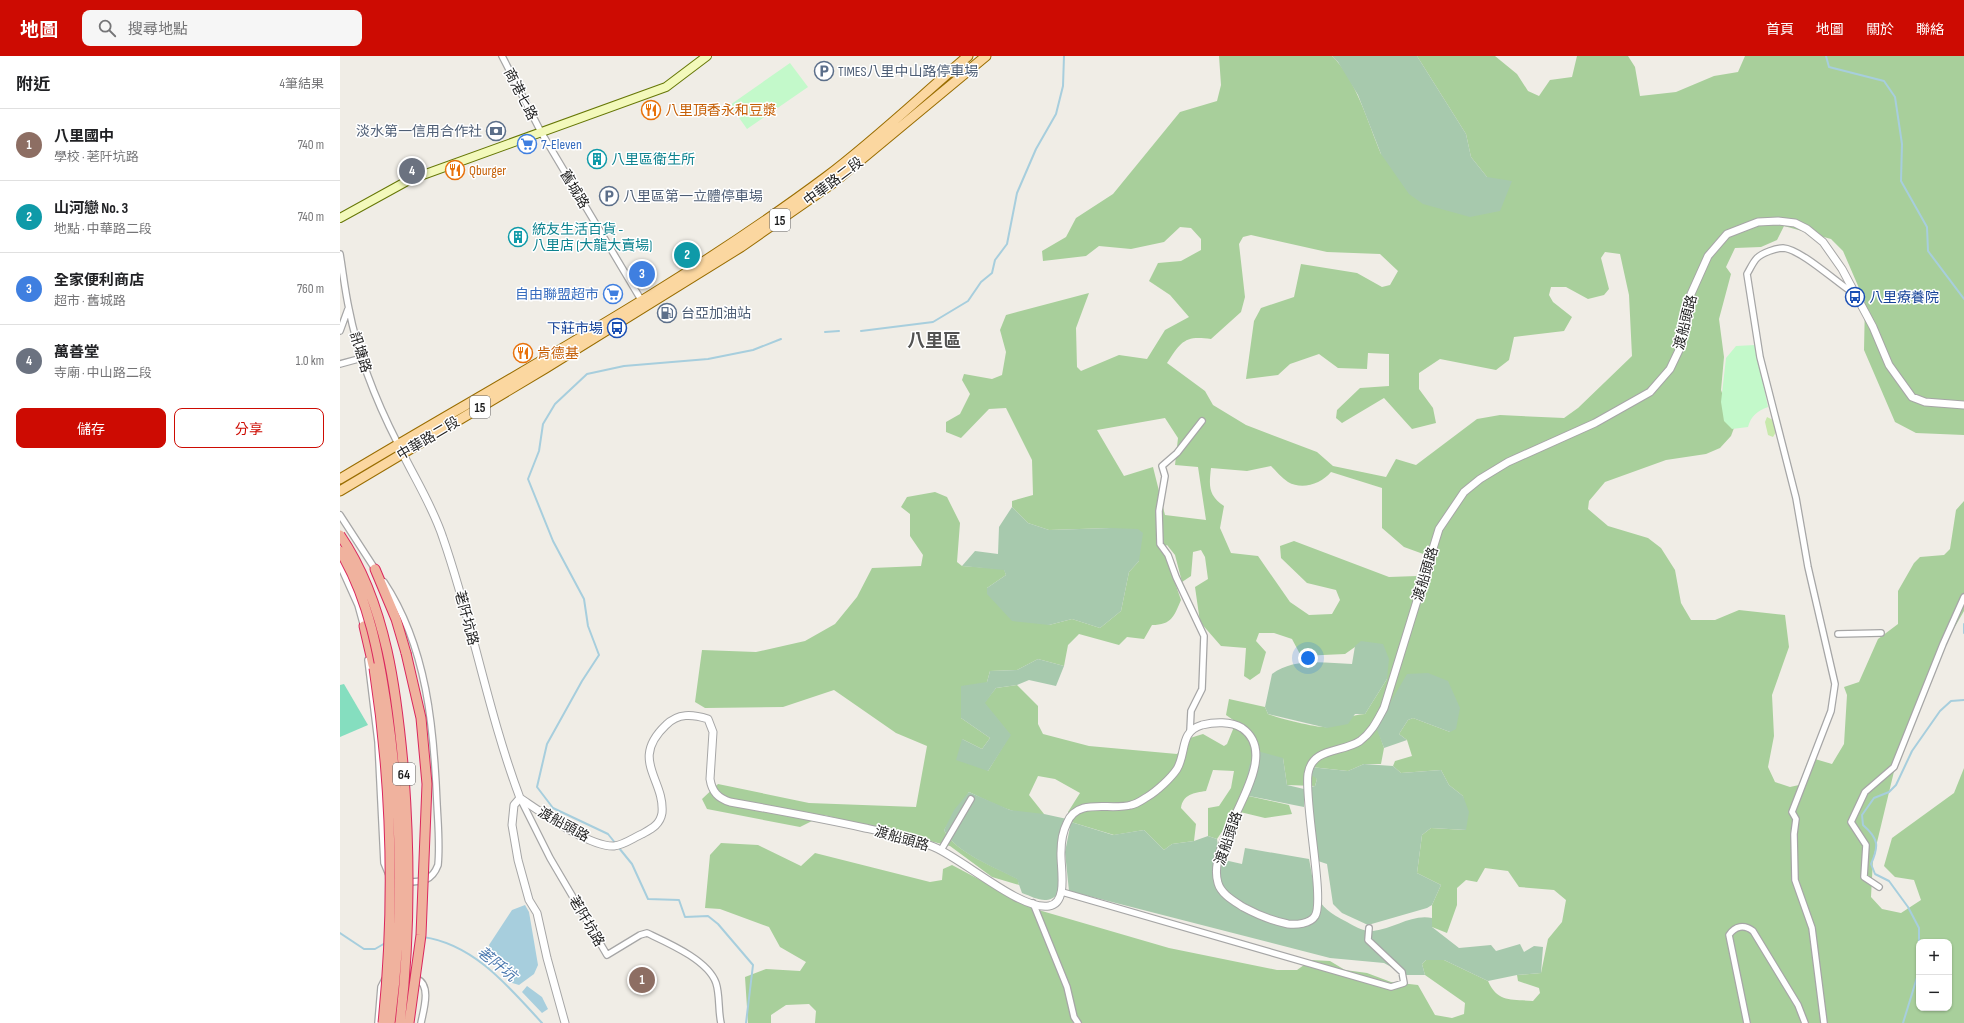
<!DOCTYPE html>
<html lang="zh-TW">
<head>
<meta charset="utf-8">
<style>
  :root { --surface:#fff; --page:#f6f6f6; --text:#202124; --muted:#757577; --line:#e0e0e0; --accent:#cd0b02 }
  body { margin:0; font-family:"Sofia Sans Condensed","Noto Sans TC",sans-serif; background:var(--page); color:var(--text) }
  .controls { position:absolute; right:12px; bottom:12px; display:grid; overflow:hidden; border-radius:8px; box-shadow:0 1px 3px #0004 }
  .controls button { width:36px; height:36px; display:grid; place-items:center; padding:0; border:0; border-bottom:1px solid var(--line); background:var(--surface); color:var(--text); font:20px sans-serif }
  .you { position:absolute; left:968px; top:602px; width:14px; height:14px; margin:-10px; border:3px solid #fff; border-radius:50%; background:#1a73e8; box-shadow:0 0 0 6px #1a73e833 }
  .badge { display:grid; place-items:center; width:26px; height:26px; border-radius:50%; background:var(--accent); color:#fff; font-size:13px; font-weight:700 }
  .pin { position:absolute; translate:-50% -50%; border:2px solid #fff; box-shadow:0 1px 4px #0006 }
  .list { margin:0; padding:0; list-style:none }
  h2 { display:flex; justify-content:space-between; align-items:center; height:52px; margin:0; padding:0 16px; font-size:17px }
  h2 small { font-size:13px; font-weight:400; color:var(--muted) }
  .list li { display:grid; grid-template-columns:26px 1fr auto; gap:12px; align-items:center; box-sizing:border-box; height:72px; padding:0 16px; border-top:1px solid var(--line) }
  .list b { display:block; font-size:15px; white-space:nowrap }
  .list p { margin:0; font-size:13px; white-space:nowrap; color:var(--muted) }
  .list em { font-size:13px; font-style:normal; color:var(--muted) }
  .actions { display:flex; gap:8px; padding:12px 16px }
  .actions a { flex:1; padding:9px 0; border:1px solid var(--accent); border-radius:8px; text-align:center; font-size:14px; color:var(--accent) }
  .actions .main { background:var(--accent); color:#fff }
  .icon { flex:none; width:22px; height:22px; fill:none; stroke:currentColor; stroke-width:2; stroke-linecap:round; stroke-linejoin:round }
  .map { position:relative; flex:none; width:1624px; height:967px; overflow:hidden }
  header { display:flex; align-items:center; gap:24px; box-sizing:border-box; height:56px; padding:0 20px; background:var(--accent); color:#fff }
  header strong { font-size:19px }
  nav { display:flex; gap:22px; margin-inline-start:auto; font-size:14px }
  .search { width:280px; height:36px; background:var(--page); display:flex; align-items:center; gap:10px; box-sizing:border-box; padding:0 14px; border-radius:8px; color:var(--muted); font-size:15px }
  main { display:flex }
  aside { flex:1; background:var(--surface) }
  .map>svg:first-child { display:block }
  .grass { fill:#c8e9ac }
  .forest { fill:#a8cf9b; fill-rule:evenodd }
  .cemetery { fill:#a7c9ad }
  .park { fill:#c3f9ca }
  .pitch { fill:#85debf }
  .water { fill:#a7cedd }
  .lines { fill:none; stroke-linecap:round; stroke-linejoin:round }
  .stream { stroke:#a7cedd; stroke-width:2 }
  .minor-casing { stroke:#a6a6a6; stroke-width:8 }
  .tertiary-casing { stroke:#a6a6a6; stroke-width:9 }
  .secondary-casing { stroke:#667706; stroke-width:10 }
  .primary-casing { stroke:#996d01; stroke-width:11 }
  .trunk-casing { stroke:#da275d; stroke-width:11 }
  .minor { stroke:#fff; stroke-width:5.5 }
  .tertiary { stroke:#fff; stroke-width:7 }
  .secondary { stroke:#f3f9bb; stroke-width:8 }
  .primary { stroke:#fbd7a0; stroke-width:9 }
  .trunk { stroke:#f0b29e; stroke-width:9 }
  .trunk-bridge-casing { stroke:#da275d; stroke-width:11; stroke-linecap:butt }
  .trunk-bridge { stroke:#f0b29e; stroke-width:9 }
  .labels { text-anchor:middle; stroke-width:3; stroke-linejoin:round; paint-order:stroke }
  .shield { fill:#fff; stroke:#626262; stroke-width:1 }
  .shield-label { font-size:13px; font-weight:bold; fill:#1f1f1f }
  .service-label { font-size:14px; fill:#4e5e75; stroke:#fff; text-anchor:start }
  .street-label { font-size:14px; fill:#1f1f1f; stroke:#fff }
  .food-label { font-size:14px; fill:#c56008; stroke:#fff; text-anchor:start }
  .shop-label { font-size:14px; fill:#366cbe; stroke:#fff; text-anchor:start }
  .culture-label { font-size:14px; fill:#0d838f; stroke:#fff; text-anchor:start }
  .transit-label { font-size:14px; fill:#164399; stroke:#fff; text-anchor:start }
  .water-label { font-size:15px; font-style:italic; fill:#4c79af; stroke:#fff }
  .district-label { font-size:18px; font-weight:bold; fill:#525252; stroke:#fff }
</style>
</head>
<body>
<header>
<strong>地圖</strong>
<div class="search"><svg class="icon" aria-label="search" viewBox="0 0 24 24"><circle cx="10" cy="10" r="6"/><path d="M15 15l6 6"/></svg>搜尋地點</div>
<nav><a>首頁</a><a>地圖</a><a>關於</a><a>聯絡</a></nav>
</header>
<main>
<aside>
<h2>附近<small>4筆結果</small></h2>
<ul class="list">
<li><span class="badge" style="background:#8d6e63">1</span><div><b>八里國中</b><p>學校 · 荖阡坑路</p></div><em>740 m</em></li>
<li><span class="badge" style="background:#0f9aa8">2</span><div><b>山河戀 No. 3</b><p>地點 · 中華路二段</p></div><em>740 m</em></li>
<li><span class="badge" style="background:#3f7fe0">3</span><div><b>全家便利商店</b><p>超市 · 舊城路</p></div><em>760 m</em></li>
<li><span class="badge" style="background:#6b7280">4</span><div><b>萬善堂</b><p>寺廟 · 中山路二段</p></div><em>1.0 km</em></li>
</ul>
<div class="actions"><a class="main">儲存</a><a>分享</a></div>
</aside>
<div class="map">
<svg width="1624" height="967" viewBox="0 0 1624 967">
  <rect width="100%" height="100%" fill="#f0ede6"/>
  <path class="grass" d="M1427,361L1433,364L1436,376L1433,381L1428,379L1425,366Z"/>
  <path class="forest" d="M879,0H992C1016,23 1028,67 1041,98L1147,121L1131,101L1126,78L1077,0H1155L1177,18L1188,35L1199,40L1210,24L1232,21L1237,0H1288L1295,11L1300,40L1336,36L1374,20L1398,16L1405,0H1624V379L1576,377L1555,366L1524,294L1525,246L1503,195L1491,183L1444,170L1437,184L1421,191L1395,192L1386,211L1391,218L1379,263L1384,301L1381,334L1394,372L1391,380L1380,392L1366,398L1326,404L1265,426L1249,445L1248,453L1268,470L1308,482L1321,492L1335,514L1341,547L1351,564H1375L1399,554L1445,559L1449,591L1432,639L1434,680L1428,711L1435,726L1450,731L1459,729L1467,707L1475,703L1492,708L1504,688L1507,639L1504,631L1519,626L1538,583L1558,568V535L1574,507L1580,501L1604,499L1610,493L1616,454L1624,445V555L1605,588L1557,703L1533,803L1531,841L1542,853L1561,857L1581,844L1574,824L1555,821L1544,810L1552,782L1614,737L1624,712V967H475L476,955L469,948L446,949L431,959V967H408L405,921L426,913L460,915L466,906L440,891L429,871L380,853L365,852L370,799L381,787L418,789L461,810L475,797L590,826L602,824L603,813L612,809L695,853L829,892L937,914H957L971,904L990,905L1005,914L1027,917L1051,926L1078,929L1095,959L1112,962L1124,958L1125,947L1085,919L1082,908L1086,904H1104L1148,925C1158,947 1171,943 1193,945L1200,937L1199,932L1178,925L1177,919L1201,917L1208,883L1222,866L1226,844L1214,834L1179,831L1168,815L1145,812L1137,826L1126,824L1117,832V849L1107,877L1092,871V849L1101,829L1077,817L1082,779L1091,772L1126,774L1123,740L1109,729L1101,714L1061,717L1053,710L1055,705L1072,700L1067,684L1059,678L1068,664L1073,662L1110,676L1108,625L1037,671L1044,692L1041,708H1024L1008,715L971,711L977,723L975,730L947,729L943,702L904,739L949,749L952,758L925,762L896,755L877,783L868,780V752L879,750L891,732L894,715L873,714L866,735C854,737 843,738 841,752L856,768L854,785L832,788L824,794L804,774L774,779L731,766L728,756L740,737L715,723L698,720L689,739L704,758C678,762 651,746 629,736L604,774C614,796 657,812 678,823L679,829L652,821L610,790L484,759L460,771L367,753L362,743L378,728L469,747L576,751L587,690L556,677L494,634L443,651L365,652L355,646L362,594L416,596L465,585L495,568L517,541L532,512L581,510L583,499L570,480V458L561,451L567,441L595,436L607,441L620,467L617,506L622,510L664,513L666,519L647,532L709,569L732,563L760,572L781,555L789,516L799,505L770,472L709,474L688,467L672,451V445L693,439L692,404L666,352L649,353L621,382L606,376V366L620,358L630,338L622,324L624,318L652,323L662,319L666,296L660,274L666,259L749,237L736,272L737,311L741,315L779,299L807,303L825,274L849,261L830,239L809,225L818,207L841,205L861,194V183L851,172L840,171L824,186L791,193L759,190L746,200L703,205L702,195L726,181L736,162L773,138L840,56L877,45L881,29ZM911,179L987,196L1040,198L1058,215L1050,229L1042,231L1017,217L961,208L954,241L921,252L914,265L906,323L938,319L950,308L979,298L998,312L1027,313L1028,297L1049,298V330L1020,332L997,354L996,362L1002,367L1044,342L1072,373L1096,367L1093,352L1079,333V317L1100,303L1156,314L1169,304L1174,281L1224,275L1232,261L1213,246L1209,239L1211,231H1226L1248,243L1264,239L1269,233L1261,202L1265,196L1280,198L1289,239L1292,300L1238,352L1224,362L1160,359L1137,363L1076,409L1056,403L1046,421L993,410L977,396L906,369L873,349L865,335L827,307C841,286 844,279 871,283L901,256L905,241L899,188L903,181ZM825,362L838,382L835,409L858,411L866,464L825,459L813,411L784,420L757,374ZM931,410C936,415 942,422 948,426C962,434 981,428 991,416L1042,432V472L1064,491L1086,499L1077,520L1049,521L954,485L940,490L941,502L967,527L996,534L1000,544L992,558L969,559L950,546L918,500L891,497L880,472L884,450C868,439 869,430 871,412L907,415ZM827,489L835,499L842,526L851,520L853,496L861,494L865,501L868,523L855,531L860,566L881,590L906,592L904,620L910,624L920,617L926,596L916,585L919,577H934L952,583L961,600L1005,598L1022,586L1047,623L1025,658C1010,658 1002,668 988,671C981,673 937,662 928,658L925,651L889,643L886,659L896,666L887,688L884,690L863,678L850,682L837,698L749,690L703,678L698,668V650L677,629L656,632L644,647L670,679L648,715L622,683L642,693L650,682L621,662L647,626L650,615L677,614L698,603L724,610L728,589L739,578L779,589L787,581L804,583L812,569C832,569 834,560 841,544L823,492ZM1579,886H1609V952H1579Z"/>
  <path class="cemetery" d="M992,0H1077L1126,78L1131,101L1147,121L1172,125L1160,155L1130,161L1083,148L1069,138L1041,98L1018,39L998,6Z
    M672,451L688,467L709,474L770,472L798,473L803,477L799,505L789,516L781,555L760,572L732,563L709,569L672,565L647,538V532L666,519L664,514L622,510L635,495L658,498L659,471Z
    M1021,585L1043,588L1049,603L1047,623L1025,658H1015L1008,668L987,672L928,658L925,651L932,618C954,601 986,607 1012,608L1015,590Z
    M698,603L724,610L716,630L689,624L677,629L656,632L645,647L671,679L648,715L616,704L622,683L642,693L650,682L621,662V630L647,626L650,615L677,614Z
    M1088,617L1108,625L1120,652L1116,673L1110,676L1073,662L1068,664L1059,678L1067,684L1044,692L1036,671L1067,618Z
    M917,695L943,702L947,729L964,733V751L904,739L909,710Z
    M1024,708L1053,710L1061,717L1101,714L1109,729L1123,740L1129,756L1126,774L1091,772L1082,779L1077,817L1101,829L1092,849L1087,852L1028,869L1002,857L993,848L987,808L978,805L970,731L975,730L977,723L969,717L970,711L1008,715Z
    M629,736L670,754L704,758L727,763L719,837C707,850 696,842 682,837L677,823C656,812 614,796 604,774L614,754Z
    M731,766L773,779L804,774L824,794L832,788L854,785L868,780L877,783L880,803L902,808L905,792L969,803C976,837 972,849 1007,866C1014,870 1024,876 1033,875C1054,873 1071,858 1092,862V871L1119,892L1151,889L1156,895L1180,888L1184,896L1194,890L1203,891L1201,917L1177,919L1148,925L1104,904H1086L1082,908L1085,919H1066L1044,907L990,902L729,835L725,796Z"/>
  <path class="park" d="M450,7L468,31L407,73L390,49Z
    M1415,289L1428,351C1417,355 1411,360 1408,371L1392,373L1384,365L1381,346L1386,302L1396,290Z"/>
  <path class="pitch" d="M4,628L28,669L0,681V629Z"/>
  <path class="water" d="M185,849L189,856L198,909L194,918L179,929L169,926L162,909L154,902L149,889L172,854Z
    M187,930L202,941L208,953L202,957L182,936Z"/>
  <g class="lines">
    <path class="stream" d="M1486,0L1489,11L1544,25L1555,41L1562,88L1561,125L1587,171L1588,195L1624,243
      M521,275L593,266L628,245L641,226L652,217L655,204L667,188L677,137L696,93L716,58L723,30L724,0
      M485,276L499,275
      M1624,568V577
      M276,788L268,778L213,752L197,731L207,688L242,625L259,599L248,570L244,543L213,485L188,423L199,395L203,368L215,348L247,318L284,310L368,303L413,294L441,283
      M279,792L292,808L308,843L339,844L345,861L368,860L378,868L413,909L406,967
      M0,877L24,893H35L47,886
      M83,881C134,888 169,931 202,967
      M1579,886V872L1568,851L1549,825L1535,818L1531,808C1539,790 1539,783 1523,769L1522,759L1534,742L1549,736L1556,729L1572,695L1600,655L1611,645L1624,644
      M1563,967L1579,915"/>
    <defs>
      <path id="minor" d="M162,0L201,76L303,247
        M0,198C3,216 5,235 9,253C18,300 36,345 58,388
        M0,275L8,253
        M0,308L22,302
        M0,459L37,516
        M0,509L18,549L24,571
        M44,526C87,591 94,672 97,748C98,768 100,789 98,809C92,825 82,826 66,826
        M1498,578L1541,577
        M28,604L38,686L44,807L49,819
        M850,675L851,655L862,633L864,580L836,521L828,499L820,488L819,455L825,420L822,410L837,397L862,365
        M180,742L210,802L267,899L300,879L307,877C328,887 368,904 376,927C380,939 378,954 381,967
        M601,794L631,743
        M1539,831L1524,821L1526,789L1511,766L1525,736L1554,711L1603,588L1624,541
        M722,836L1051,931L1064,927L1062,916L1028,884L1029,872
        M693,847L727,931L734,961L738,967
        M60,919L62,900
        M62,920C67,921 73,921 77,923C92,929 83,956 81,967
        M38,967L41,931L45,923
        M1407,967L1389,879C1395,870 1404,868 1413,875L1458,949L1465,967
        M1484,967L1472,872L1455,824L1454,778L1456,763L1452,756L1491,655L1495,628L1468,511L1456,442L1420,301L1407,218C1410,213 1413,206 1417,202C1422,197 1436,192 1443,192C1461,193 1498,228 1516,239"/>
      <path id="tertiary" d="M61,394C75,423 93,451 103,482C133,568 148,657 180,742L174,749L172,769L178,804L189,844L197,857L207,902L225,967
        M180,742C201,756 249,791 274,790C284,789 293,782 302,778C311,773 320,769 322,757C325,723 289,704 326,669C338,657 352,658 368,663L373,676L370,723C372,736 378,742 390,746C435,754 480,762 525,772C548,777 572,782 594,791C623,803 681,855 709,850C729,847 720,810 721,796C721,787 723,775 727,767C737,741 770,755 791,749C797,748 802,744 807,741C817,735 831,722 837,713C847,696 839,676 862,669C874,666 891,665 902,672C948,704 864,783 878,827C881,838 894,845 903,851C916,858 933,865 948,868C956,869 970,868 975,860C985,845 964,746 968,718C972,691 1002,697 1020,685C1032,676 1037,665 1044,652L1099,473L1124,436L1140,423L1168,406L1255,367L1310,336L1330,313L1340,292L1351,238L1368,200L1387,178L1418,166L1438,165L1455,167L1467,173L1483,186L1502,213L1533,271L1549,309L1572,341L1585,346L1624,349"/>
      <path id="secondary" d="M0,162L69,124L326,31L367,0"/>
      <path id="primary" d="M0,423C163,325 333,235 486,121C535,84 581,40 628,0
        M0,435L206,312L401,191L493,127L646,0"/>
      <path id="trunk" d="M35,513L56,563L66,597
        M24,570L33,609"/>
    </defs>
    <use href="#minor" class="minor-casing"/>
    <use href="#tertiary" class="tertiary-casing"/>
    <use href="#secondary" class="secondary-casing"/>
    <use href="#primary" class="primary-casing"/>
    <use href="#trunk" class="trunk-casing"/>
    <use href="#minor" class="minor"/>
    <use href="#tertiary" class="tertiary"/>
    <use href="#secondary" class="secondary"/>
    <use href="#primary" class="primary"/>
    <use href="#trunk" class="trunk"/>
    <defs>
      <path id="trunk-bridge" d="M0,479C47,548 57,638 64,719C70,802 70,885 60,967
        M0,495C29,543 39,599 47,654C62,757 64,863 50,967
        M66,597L81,662L87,728L81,879L69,967
        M34,612C52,730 55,849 43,967"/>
    </defs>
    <use href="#trunk-bridge" class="trunk-bridge-casing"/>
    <use href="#trunk-bridge" class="trunk-bridge"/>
  </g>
  <defs>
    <symbol id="parking-ring" viewBox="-11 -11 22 22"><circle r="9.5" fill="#fff" stroke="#5c6f8a" stroke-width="1.5"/><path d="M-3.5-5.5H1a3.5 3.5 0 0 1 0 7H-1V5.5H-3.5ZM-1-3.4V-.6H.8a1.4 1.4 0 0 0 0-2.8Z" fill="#5c6f8a"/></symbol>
    <symbol id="restaurant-ring" viewBox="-11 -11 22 22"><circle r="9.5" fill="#fff" stroke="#e8710a" stroke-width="1.5"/><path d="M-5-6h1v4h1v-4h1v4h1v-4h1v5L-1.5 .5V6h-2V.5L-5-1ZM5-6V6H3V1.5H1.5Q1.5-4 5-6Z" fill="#e8710a"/></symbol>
    <symbol id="bank-ring" viewBox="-11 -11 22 22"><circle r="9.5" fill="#fff" stroke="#5c6f8a" stroke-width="1.5"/><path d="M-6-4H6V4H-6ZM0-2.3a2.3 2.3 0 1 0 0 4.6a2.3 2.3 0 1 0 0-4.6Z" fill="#5c6f8a"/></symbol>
    <symbol id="supermarket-ring" viewBox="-11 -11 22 22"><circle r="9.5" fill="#fff" stroke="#3f7fe0" stroke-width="1.5"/><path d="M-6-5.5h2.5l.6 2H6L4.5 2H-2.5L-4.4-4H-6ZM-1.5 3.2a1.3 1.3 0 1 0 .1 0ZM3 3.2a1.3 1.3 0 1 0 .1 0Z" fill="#3f7fe0"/></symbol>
    <symbol id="building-ring" viewBox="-11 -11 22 22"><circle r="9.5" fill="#fff" stroke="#0f9aa8" stroke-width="1.5"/><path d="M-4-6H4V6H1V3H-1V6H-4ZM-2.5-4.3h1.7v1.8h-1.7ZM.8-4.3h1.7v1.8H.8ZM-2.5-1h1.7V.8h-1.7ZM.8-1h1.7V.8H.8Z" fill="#0f9aa8"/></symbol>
    <symbol id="bus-ring" viewBox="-11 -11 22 22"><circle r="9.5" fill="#fff" stroke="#1a4fb4" stroke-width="1.5"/><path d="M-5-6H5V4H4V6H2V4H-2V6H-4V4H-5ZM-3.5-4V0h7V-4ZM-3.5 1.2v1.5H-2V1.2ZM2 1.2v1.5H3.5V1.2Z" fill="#1a4fb4"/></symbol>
    <symbol id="fuel-ring" viewBox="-11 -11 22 22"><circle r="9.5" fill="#fff" stroke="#5c6f8a" stroke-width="1.5"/><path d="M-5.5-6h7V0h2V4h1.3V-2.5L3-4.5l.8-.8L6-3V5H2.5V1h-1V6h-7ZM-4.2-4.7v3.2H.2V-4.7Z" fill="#5c6f8a"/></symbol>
  </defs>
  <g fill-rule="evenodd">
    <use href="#parking-ring" x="473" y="4" width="22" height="22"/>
    <use href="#restaurant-ring" x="300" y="43" width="22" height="22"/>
    <use href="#bank-ring" x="145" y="64" width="22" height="22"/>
    <use href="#supermarket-ring" x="176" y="77" width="22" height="22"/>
    <use href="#building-ring" x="246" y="92" width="22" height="22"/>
    <use href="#restaurant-ring" x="104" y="103" width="22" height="22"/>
    <use href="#parking-ring" x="258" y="129" width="22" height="22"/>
    <use href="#building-ring" x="167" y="170" width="22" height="22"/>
    <use href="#supermarket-ring" x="262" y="227" width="22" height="22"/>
    <use href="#bus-ring" x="1504" y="230" width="22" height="22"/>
    <use href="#fuel-ring" x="316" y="246" width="22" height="22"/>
    <use href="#bus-ring" x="266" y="261" width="22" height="22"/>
    <use href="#restaurant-ring" x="172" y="286" width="22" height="22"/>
  </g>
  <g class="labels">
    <g class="shield">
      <rect x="430" y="153" width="20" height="22" rx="3"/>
      <rect x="130" y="340" width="20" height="22" rx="3"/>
      <rect x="53" y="707" width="22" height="22" rx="3"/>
    </g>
    <g class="shield-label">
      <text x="440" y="169">15</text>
      <text x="140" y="356">15</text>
      <text x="64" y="723">64</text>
    </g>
    <g class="service-label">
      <text x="498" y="20">TIMES八里中山路停車場</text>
      <text x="142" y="80" text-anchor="end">淡水第一信用合作社</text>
      <text x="283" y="145">八里區第一立體停車場</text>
      <text x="341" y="262">台亞加油站</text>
    </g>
    <g class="street-label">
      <text transform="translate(181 38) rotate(63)" y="5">商港七路</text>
      <text transform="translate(493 125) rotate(-37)" y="5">中華路二段</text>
      <text transform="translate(235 133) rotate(59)" y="5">舊城路</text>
      <text transform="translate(1345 266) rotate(-76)" y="5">渡船頭路</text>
      <text transform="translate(21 296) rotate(73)" y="5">訊塘路</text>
      <text transform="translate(88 382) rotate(-31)" y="5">中華路二段</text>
      <text transform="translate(1085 518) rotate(-73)" y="5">渡船頭路</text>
      <text transform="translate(127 562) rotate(75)" y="5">荖阡坑路</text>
      <text transform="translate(224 768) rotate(29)" y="5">渡船頭路</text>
      <text transform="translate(562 782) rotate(16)" y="5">渡船頭路</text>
      <text transform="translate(888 782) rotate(-71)" y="5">渡船頭路</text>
      <text transform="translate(247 865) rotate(60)" y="5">荖阡坑路</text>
    </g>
    <g class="food-label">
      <text x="325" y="59">八里頂香永和豆漿</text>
      <text x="129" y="119">Qburger</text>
      <text x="197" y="302">肯德基</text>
    </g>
    <g class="shop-label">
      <text x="201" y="93">7-Eleven</text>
      <text x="259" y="243" text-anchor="end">自由聯盟超市</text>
    </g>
    <g class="culture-label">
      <text x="271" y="108">八里區衛生所</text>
      <text x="192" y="178">統友生活百貨 -<tspan x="192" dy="16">八里店 (大龍大賣場)</tspan></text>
    </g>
    <g class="transit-label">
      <text x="1529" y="246">八里療養院</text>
      <text x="263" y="277" text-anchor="end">下莊市場</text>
    </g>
    <g class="water-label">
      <text transform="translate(157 908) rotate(39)" y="5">荖阡坑</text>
    </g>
    <g class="district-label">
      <text x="594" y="291">八里區</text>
    </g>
  </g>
</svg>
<div class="controls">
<button>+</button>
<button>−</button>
</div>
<div class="you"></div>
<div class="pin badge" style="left:302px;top:924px;background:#8d6e63">1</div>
<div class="pin badge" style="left:347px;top:199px;background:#0f9aa8">2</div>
<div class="pin badge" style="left:302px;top:218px;background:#3f7fe0">3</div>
<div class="pin badge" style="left:72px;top:115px;background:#6b7280">4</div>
</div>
</main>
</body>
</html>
